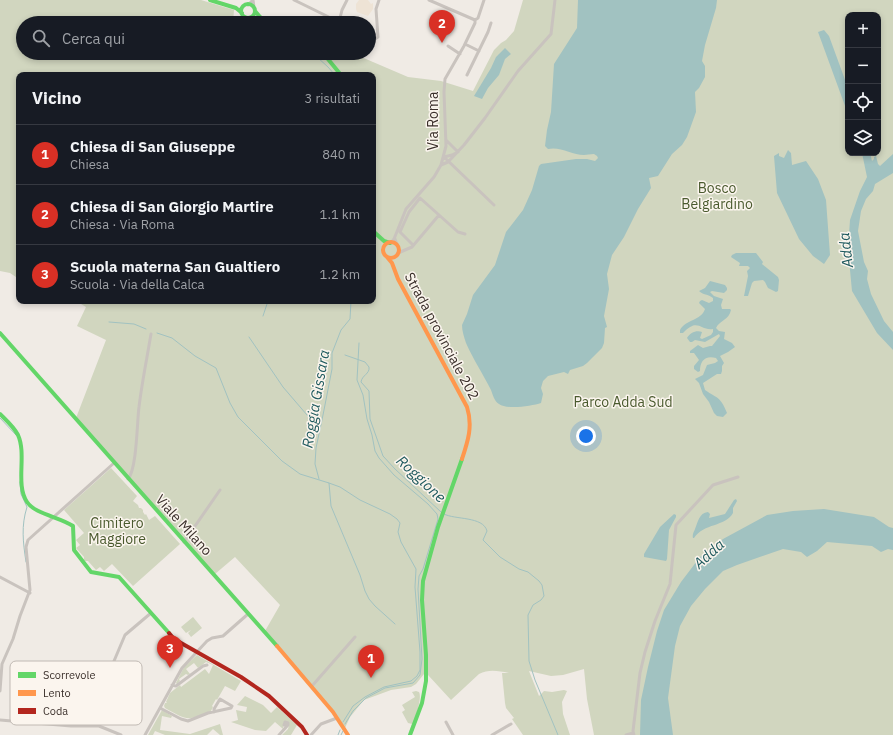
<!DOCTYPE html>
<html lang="it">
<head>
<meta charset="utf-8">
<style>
  :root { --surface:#171b24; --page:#20242c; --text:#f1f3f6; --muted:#9ea1a6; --line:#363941; --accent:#d93025 }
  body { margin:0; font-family:"IBM Plex Sans",sans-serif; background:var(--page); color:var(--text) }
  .controls { position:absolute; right:12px; top:12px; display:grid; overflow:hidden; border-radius:8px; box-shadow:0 2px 6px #0003 }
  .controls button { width:36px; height:36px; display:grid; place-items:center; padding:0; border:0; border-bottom:1px solid var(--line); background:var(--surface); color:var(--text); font:20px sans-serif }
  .you { position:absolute; left:586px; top:436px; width:14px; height:14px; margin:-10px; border:3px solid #fff; border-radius:50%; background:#1a73e8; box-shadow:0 0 0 6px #1a73e833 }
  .badge { display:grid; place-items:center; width:26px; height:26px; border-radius:50%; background:var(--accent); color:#fff; font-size:13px; font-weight:700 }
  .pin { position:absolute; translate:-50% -33px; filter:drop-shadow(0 1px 2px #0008) }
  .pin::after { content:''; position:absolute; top:21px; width:14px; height:12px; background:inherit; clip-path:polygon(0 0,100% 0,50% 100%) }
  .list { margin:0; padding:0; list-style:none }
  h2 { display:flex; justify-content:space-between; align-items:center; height:52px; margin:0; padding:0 16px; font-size:17px }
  h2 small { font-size:13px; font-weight:400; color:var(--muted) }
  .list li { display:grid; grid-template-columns:26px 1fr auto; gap:12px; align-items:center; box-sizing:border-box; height:60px; padding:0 16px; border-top:1px solid var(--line) }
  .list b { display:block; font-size:15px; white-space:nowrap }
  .list p { margin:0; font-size:13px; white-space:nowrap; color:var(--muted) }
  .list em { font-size:13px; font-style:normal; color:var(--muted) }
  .icon { flex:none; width:22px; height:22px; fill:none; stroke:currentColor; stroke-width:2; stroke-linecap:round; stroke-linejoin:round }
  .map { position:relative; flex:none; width:893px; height:735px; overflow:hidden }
  .search { position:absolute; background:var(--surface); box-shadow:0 2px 6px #0003; left:16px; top:16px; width:360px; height:44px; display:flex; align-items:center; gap:10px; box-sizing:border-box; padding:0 14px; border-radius:22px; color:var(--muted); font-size:15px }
  .panel { position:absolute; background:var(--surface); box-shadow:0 2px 6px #0003; left:16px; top:72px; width:360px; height:232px; border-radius:8px }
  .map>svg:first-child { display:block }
  .green { fill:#d1d6bf; fill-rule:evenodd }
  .plaza { fill:#eee3d5 }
  .water { fill:#a1c2c1 }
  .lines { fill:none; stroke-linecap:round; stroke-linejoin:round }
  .stream { stroke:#a1c2c1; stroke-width:1 }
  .street { stroke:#c9c3be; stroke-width:3 }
  .fast { stroke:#63d668; stroke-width:4 }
  .slow { stroke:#ff974d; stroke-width:4 }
  .jam { stroke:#b3261e; stroke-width:4 }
  .labels { text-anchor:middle; stroke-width:3; stroke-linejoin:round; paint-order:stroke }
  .street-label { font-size:14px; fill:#3b302b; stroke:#fbf5ee }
  .park-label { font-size:14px; fill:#4a5a2e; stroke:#fbf5ee }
  .water-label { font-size:15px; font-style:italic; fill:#1f5a5e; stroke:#fbf5ee }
  .key { fill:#fbf5ee; stroke:#c1bab4; stroke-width:1 }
  .key-label { font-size:11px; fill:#3b302b }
</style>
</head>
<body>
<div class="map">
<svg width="893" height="735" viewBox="0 0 893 735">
  <rect width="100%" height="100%" fill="#f0ebe5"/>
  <path class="green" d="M0,0H201L234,10L233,23H23V53H352L408,77L441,81L473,91L494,50L501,43L506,40L514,31L523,0H893V735H594L587,699L584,669L563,675L551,676L529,671L539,696L544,691L552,692L564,690L567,691L562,702L563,714L570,735H523L512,719L514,718L506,708L505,703L502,673H509C498,671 489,669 479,674L451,700L428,675L424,674L416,684L411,687L391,690L364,700L350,717L345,728L265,631L280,605L235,557L215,574L76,418L106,340L77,326L86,307L76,301H373V75H19V279L10,273L0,271ZM848,15H878V153H848Z
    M111,468L137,496L133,501L138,505L139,508H141L143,510V512L145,515L146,514L149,520L155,516L180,544L133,586L112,564L104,571L100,567L96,570L88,561H85L84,560V557L76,548L80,545L76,540L84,533L64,510Z
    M193,617L202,628L191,637L188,633L191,630L186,633L181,627Z
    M197,655L241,681L235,691L225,686L217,700L216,699L212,706L213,707L211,711C186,721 189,721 165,708L164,706L165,703H167L166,702L170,693L180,685L181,687L205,669L209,674L213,665L206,662L198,668L194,663L186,669L190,674L188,675L186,674L179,679L180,681L177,684L176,683L184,667Z
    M416,691L419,692C423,699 412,729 408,735L412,724L408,723L402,712L405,710L402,705L415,697L412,692Z
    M245,696L263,705L271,713L277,707L297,725L291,735H282L288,729L289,725L284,722L283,729L275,722L266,731L255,730L231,722L238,720L236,710L246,712L247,707L237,705Z
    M162,710L172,716L171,718L162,716L160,730L190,734L220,724L223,735H220L213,729L207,735H165L155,731L153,735H148Z"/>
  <path class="plaza" d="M359,0H368L371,4L373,3V9L368,16L357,12L356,9V4Z"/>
  <path class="water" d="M578,0H717L716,8L705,45L702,61L705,66V77L699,88L695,92L696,112L687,137L682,145L672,154L658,176L649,178L651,188L638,209L624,237L612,255L607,274L609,289L604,316L607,327L605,328L604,343L602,348L587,363L583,366L570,370L568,374L564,372L548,376L543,381L541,388L543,394L541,403C532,406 507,410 499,404C494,401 493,395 491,390C483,374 473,359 466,343C464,337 462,331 462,325L467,314L473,295L495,265L506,232L523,210L532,190L539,166L541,164L576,159H587L595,161L598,158L597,156L594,154C590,154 587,155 584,155C572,155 560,146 548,149L545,146L547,130L551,112L554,64L577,28Z
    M824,30L829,36L848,88V114L818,32Z
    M505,48L511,54L505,59L499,75L488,88L482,99L474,96L491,68L496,57Z
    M788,150L791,153L792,165L806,161L818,179L826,200L830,255L824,264L813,256L799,239L777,193L774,156L779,153V156L784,158Z
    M862,153H870L872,161L874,159V157L876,156L878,164L880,166L893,154V173L875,184L873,191L866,199L861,211L858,231L864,262L868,271L867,279L871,294L884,321L893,332V350L877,333L852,291L848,249L850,220L860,191L867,177Z
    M736,253H756L763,262L762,264L778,277L779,280L778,291L776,292L768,288L765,282L763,280L754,281L752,283L748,296H744L748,276L747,271L750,268L748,266H739L740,263L731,257L732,255Z
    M710,281L725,285L727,288V290L724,293L712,291L710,292L714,296L723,299L721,305L722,309H730L731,310C729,320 720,320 716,328L719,331L725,332L724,339L732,343L735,347L728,352L720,356L724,363L722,366V371L721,374H717L703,383L705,390C718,399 720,396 727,413L723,417L717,416L714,413L709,402L703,394L699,383L695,379L703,375L707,365L715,363L718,361L716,358C705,355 700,361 700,371L698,372L694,369V366L699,360L694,353H690V351L698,345L703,348L710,346H712L720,336L719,334L705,342L695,340L692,342H690L687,338C690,333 696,330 702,332L700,338L702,339L711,335L713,332V329C700,331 698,317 683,333H680V330C686,319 701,321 705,309L699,303L700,301L702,300L709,303L713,301V298C708,294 703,295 699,291L705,288Z
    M734,500L736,499L737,501L733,508V513C725,527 704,523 694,538H693C692,534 694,532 695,529C698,522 699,513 708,512L710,514L709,518L725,514Z
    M824,509L874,517L889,527L893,528V550L888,549L881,552L872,546L827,542L817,551L807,557L801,552L783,549L737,565L723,571L705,589L691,606L680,626L675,646L668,698L673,735H640L641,700L648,667L657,631L664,610L681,582L700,557L723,539L767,515L793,511Z
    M674,514L676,515V517L669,530L667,559L666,561L644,557V554L660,527Z"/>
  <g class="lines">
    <path class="stream" d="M317,57L328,67L335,75
      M263,316L268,301
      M109,322L134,324L146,329
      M157,333L172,338L195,356L216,368L230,403L238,417L282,461L300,474L329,483L331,506L360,575L365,591L369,599L375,606L395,624
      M249,337L283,387L319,429
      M345,355L365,362L369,367C370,374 362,375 361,382L369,391L370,419L383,456L395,469L441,512
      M0,418L16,435
      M319,479L315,464L316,448L323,415L332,369V353L341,330L350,319L351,301
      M20,482L21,494L27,507C21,526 23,542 26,562
      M329,483L340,487L360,500L390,514L397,519L400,523L398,532L401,542L416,569L415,587L420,652V670L417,676L411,681L384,687L365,697L353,706L343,722
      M444,514C455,520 483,516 487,531L483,540L500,557L519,569L528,572L539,581L542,585L544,596L541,600L533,605L528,615L529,661L535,680L558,735
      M345,724L353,711L366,698L385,688L413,683L420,675L422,659L418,589L419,576L423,569L438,519L437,514L428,504L394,475L379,458L375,451L372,435L367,419L363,395L357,380L359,343
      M338,735L340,730
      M341,735L343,731"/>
    <path class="street" d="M253,0L254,7
      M294,0L341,23
      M429,0L475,20
      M248,5L253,0
      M339,22L342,10L347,0
      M369,37L375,39L378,37L376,9L379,0
      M465,44L479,51
      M448,46L460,54
      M467,75L488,32L491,23
      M444,157L494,205
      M444,157L452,155L458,152L446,140
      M441,165L448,162L464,145L485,118L518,71L551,34L555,0
      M395,239L397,245
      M391,243L394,239L406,209L434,177L441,165L446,146L444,92L445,79L464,46L475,23V20L478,18L484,0
      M413,245L400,232L409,212L420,198L458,232L465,234
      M398,253L412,247L439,215
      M128,479C137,469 137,421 139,407C142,382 147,358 151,334
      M184,542L220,490
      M0,577L30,593
      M172,685L176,686L203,666L207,665
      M312,686L355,637
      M0,691L2,664L13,639L20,616L30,590L26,547L28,540L114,463
      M95,706L125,635L151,613
      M160,708L181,719L188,721L208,713L231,708L232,706L220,699L214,709V712
      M0,720L71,726H99L121,735
      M446,722L453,735
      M145,735L182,668L207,641L212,638L223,636L248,614
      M279,735L288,725V723L285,722L284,725L287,726
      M311,735L321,724L337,718
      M492,735L511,724
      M626,735L633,733
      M634,735L633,731L640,673L645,652L655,621L670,584L676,525L713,485L738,477"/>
    <path class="fast" d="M210,0L236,8L242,13
      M241 11a7 7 0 1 1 14 0a7 7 0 1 1-14 0Z
      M255,11L260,17L271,23
      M323,53L341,75
      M373,231L384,241L390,243
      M0,333L277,646
      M0,414C6,420 14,427 18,435C27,455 15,484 27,502C35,514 60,517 73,526L74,550L91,572L119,577L169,633
      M410,735L422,703L426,681V655L422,600L423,581L438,527L462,459"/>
    <path class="slow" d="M383 250a8 8 0 1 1 16 0a8 8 0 1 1-16 0Z
      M387,257L392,263L398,279L467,407C473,426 468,441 462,459
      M277,646L333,712L348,735"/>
    <path class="jam" d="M169,633L174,639L241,677L269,696L302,727L307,735"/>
  </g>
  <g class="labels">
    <g class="street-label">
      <text transform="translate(433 121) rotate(-90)" y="5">Via Roma</text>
      <text transform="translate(442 336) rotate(62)" y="5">Strada provinciale 202</text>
      <text transform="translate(184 525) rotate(48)" y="5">Viale Milano</text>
    </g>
    <g class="park-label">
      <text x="717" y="193">Bosco<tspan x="717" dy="16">Belgiardino</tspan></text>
      <text x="623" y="407">Parco Adda Sud</text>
      <text x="117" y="528">Cimitero<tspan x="117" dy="16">Maggiore</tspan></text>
    </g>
    <g class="water-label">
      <text transform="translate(846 250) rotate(-97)" y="5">Adda</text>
      <text transform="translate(316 399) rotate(-80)" y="5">Roggia Gissara</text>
      <text transform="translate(421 479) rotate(43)" y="5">Roggione</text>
      <text transform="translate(709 554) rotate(-42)" y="5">Adda</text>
    </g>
  </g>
  <rect x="10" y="661" width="132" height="64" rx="6" class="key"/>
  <rect x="18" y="672" width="18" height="6" fill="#63d668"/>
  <rect x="18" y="690" width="18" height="6" fill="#ff974d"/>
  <rect x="18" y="708" width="18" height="6" fill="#b3261e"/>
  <g class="key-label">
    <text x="43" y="679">Scorrevole</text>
    <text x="43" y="697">Lento</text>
    <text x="43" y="715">Coda</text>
  </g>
</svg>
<div class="controls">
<button>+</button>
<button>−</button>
<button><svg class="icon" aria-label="locate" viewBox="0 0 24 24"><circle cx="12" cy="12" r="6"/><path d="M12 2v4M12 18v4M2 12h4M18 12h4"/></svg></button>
<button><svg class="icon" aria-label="layers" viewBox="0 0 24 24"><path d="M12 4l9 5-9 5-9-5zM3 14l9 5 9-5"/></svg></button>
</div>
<div class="you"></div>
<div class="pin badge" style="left:371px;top:678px">1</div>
<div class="pin badge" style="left:442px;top:43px">2</div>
<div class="pin badge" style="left:170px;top:668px">3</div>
<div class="search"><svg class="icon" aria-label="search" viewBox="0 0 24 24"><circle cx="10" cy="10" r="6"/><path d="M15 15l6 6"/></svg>Cerca qui</div>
<section class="panel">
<h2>Vicino<small>3 risultati</small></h2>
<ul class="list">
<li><span class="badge">1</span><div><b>Chiesa di San Giuseppe</b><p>Chiesa</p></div><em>840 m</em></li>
<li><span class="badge">2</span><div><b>Chiesa di San Giorgio Martire</b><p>Chiesa · Via Roma</p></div><em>1.1 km</em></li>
<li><span class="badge">3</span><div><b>Scuola materna San Gualtiero</b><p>Scuola · Via della Calca</p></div><em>1.2 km</em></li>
</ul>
</section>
</div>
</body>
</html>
